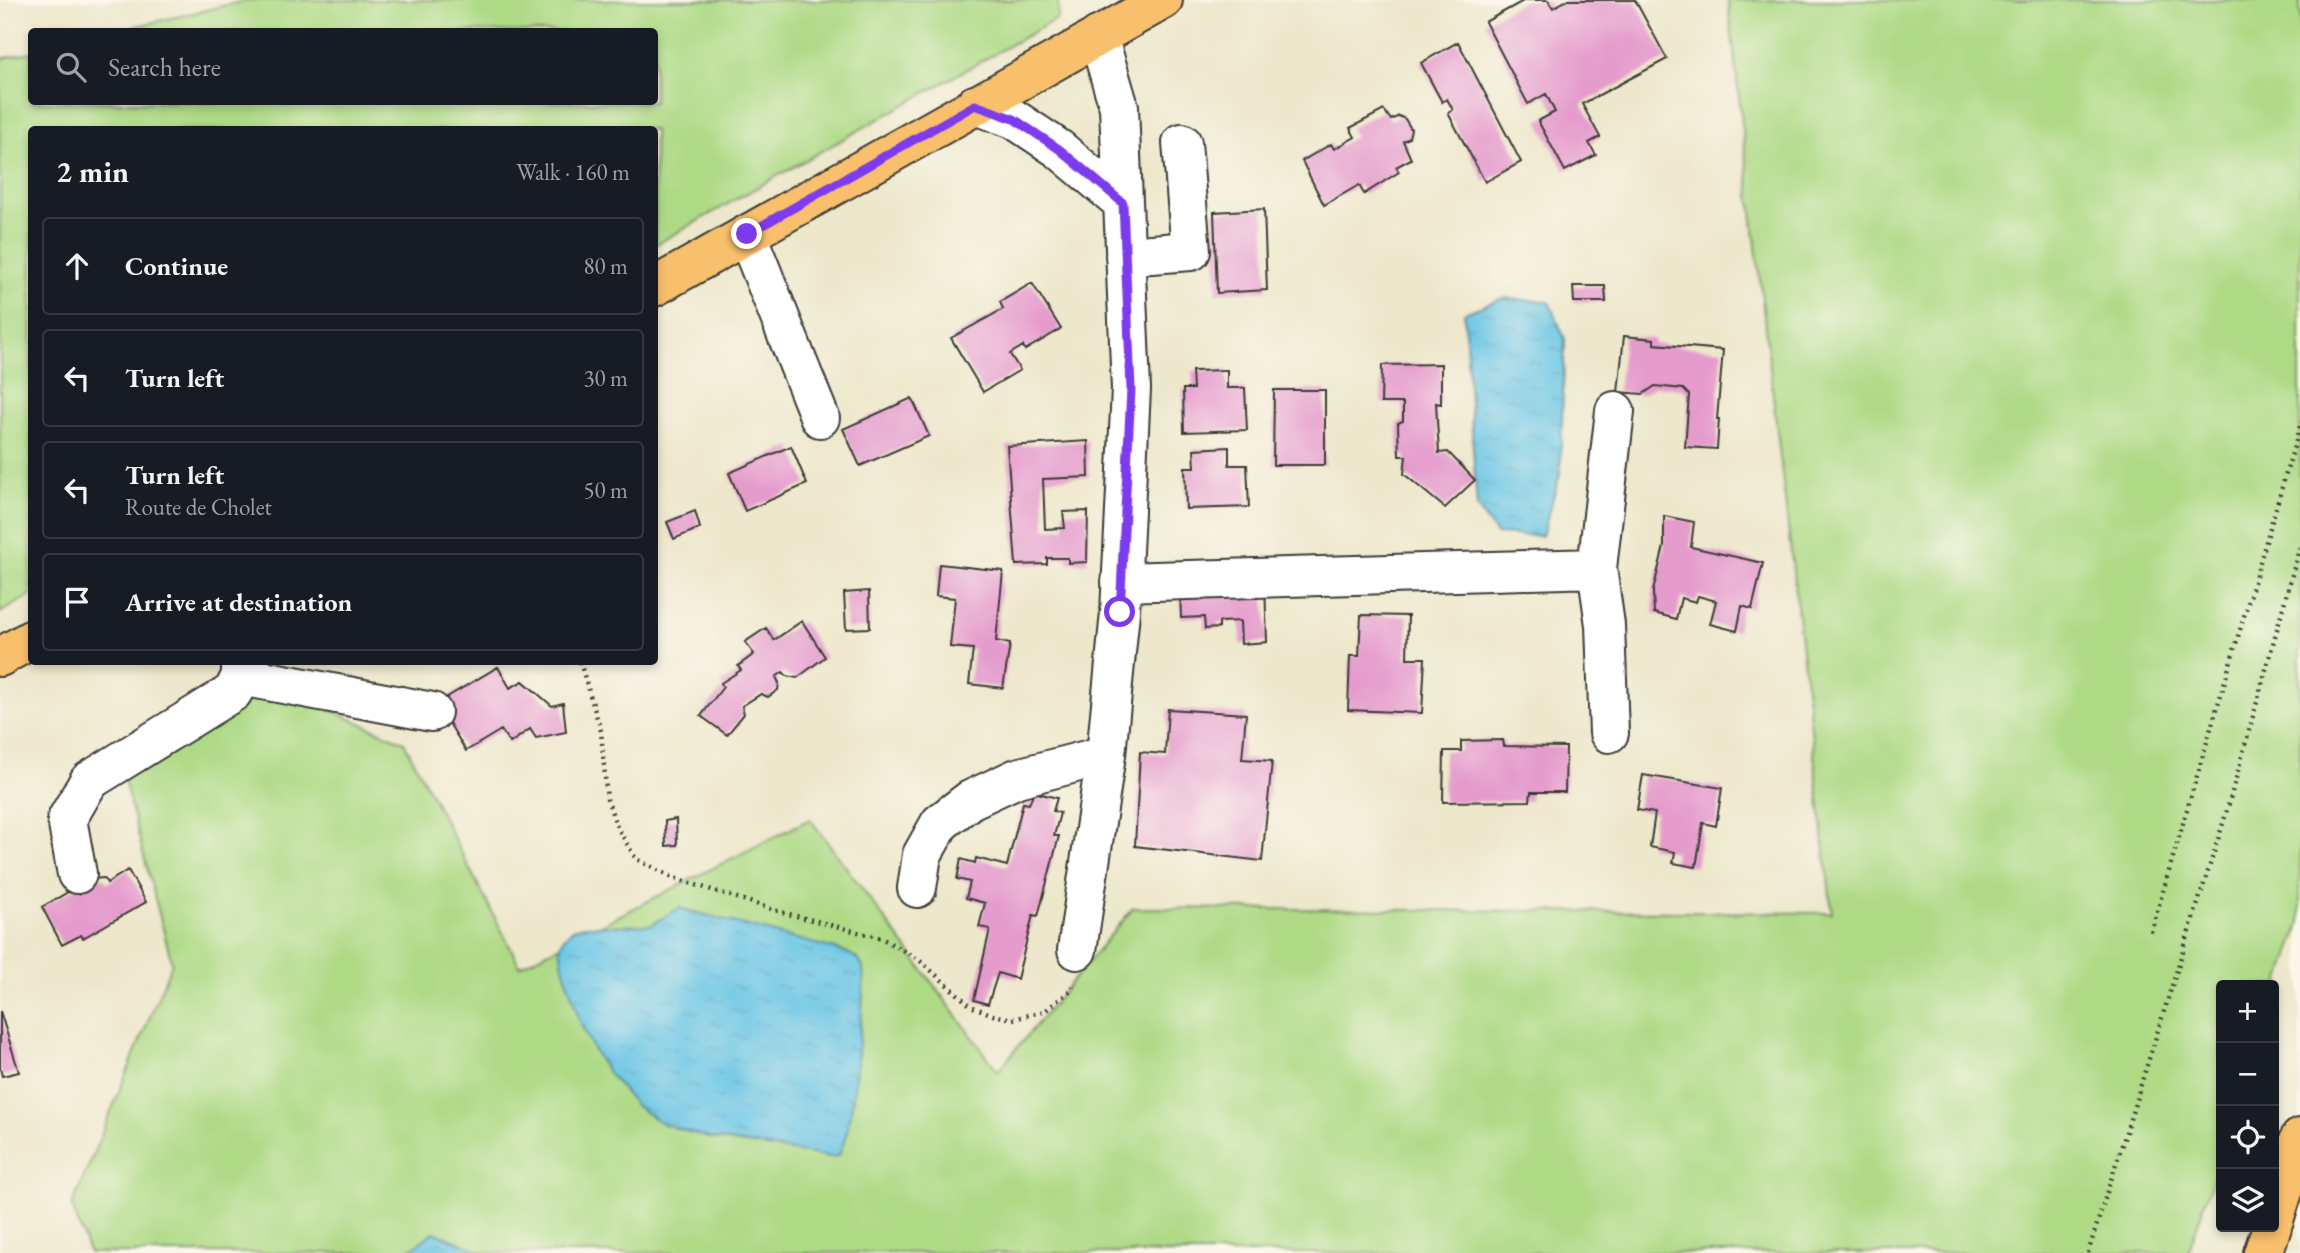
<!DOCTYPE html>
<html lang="en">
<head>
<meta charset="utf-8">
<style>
  :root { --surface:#171b24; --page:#242831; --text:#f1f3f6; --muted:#9ea1a6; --line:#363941 }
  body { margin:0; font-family:"EB Garamond",serif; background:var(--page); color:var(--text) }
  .controls { position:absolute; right:21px; bottom:21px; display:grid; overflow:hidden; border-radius:7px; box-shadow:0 4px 10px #0003 }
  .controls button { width:63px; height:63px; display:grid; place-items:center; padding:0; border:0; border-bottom:2px solid var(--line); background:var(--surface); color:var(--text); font:35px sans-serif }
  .stop { position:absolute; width:21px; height:21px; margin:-16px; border:5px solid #7c3aed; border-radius:50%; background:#fff }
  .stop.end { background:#7c3aed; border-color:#fff; box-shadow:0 2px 7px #0008 }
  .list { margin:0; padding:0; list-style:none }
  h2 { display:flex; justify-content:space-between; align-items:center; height:91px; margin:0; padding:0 28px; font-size:30px }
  h2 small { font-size:23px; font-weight:400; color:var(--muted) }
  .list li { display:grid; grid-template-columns:46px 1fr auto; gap:21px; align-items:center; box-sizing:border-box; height:98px; margin:0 14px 14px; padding:0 14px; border:2px solid var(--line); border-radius:7px }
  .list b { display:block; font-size:26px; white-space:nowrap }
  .list p { margin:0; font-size:23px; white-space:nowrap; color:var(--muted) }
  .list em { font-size:23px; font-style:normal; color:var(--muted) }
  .icon { flex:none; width:38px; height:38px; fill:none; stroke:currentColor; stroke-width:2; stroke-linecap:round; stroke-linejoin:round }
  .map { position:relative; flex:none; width:2300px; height:1253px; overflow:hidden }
  .search { position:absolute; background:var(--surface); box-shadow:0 4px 10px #0003; left:28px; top:28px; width:630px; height:77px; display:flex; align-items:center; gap:18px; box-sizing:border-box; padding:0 24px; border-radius:7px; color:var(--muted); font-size:26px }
  .panel { position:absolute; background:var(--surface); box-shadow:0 4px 10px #0003; left:28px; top:126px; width:630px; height:539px; border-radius:7px }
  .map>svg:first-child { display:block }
  .grass { fill:#aeda86; stroke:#657b51; stroke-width:2 }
  .water { fill:url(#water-ripples); stroke:#427080; stroke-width:2 }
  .building { fill:#e59ccd }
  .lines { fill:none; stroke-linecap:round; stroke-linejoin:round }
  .minor-casing { stroke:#3b3a36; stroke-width:42 }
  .major-casing { stroke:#3b3a36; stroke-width:42 }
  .path { stroke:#3b3a36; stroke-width:4.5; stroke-dasharray:2 5; stroke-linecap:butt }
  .minor { stroke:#fff; stroke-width:38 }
  .major { stroke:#f8bf6c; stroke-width:38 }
  .route { stroke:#7c3aed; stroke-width:9 }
</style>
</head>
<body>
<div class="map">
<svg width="2300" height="1253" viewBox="0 0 2300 1253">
  <defs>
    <pattern id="water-ripples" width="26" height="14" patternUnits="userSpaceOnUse" patternTransform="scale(1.75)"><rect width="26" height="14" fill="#67c5e5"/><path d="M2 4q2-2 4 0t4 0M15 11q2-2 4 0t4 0" fill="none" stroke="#59a9c4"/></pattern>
  </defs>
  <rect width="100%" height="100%" fill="#fbf7ec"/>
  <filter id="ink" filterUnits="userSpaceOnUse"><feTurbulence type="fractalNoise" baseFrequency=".0143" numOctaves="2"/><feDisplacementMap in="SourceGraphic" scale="14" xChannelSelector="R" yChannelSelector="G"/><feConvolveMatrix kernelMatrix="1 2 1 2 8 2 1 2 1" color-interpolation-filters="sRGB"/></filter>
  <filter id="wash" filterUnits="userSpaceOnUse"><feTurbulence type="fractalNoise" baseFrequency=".00686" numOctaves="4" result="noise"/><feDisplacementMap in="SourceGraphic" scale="28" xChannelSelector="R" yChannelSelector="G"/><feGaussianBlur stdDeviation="1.57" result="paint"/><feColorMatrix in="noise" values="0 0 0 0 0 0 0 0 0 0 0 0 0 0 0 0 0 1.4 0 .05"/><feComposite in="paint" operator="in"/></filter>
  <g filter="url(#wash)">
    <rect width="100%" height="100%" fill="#ede7cb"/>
    <path class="grass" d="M249,0H1058V18L655,245L654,130H32L31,595L0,613V59L31,52L32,102H654V32L116,31Z
      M1728,0H2300V923L2274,1000V985H2221V1154L2188,1253H89L72,1206L172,963L119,761L265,681L404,742L520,966L810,819L998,1071L1133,908L1832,913Z"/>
    <path class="water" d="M1503,298L1549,302L1565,339L1560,474L1542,536L1496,534L1477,507L1464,313Z
      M679,908L835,949C845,952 857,955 862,965C868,976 852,1117 846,1135C844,1142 841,1149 839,1156L830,1157L709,1138L663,1124L635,1105L606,1070L593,1049L580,1022L563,967L560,947L563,939L573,929L583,926L651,925Z
      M434,1232L484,1253H406Z"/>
    <g id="blocks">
      <path class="building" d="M1525,0H1548L1553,8L1567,0H1635L1667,59L1582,104L1600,137L1589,143L1596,155L1565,171L1538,121L1555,112L1546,94L1528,104L1485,22Z
        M1458,42L1521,162L1485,182L1448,113L1453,110L1447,99L1442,102L1421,63Z
        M1384,110L1391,120L1399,116L1405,119L1411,129L1409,138L1403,141L1411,159L1396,167L1399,172L1364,194L1359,185L1324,205L1302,161L1331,144L1334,149L1355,137L1350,128Z
        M1264,209L1267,290L1217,293L1214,212Z
        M1032,283L1061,329L1025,350L1023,346L1010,354L1020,370L983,392L951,338L1003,309L1000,302Z
        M1573,286H1605L1606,302H1574Z
        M1624,336L1654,339V344L1723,350L1717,419H1719L1717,449L1685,447L1689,395L1683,389L1655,386L1643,394L1618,392Z
        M1441,364V404L1436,403L1439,453L1448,452L1475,480L1445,508L1404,474L1406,456H1399L1398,423L1403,421V403H1381L1382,365Z
        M1227,370V388H1245L1247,430L1184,432L1183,389H1193L1192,371Z
        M1274,390H1325V465H1273Z
        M912,398L929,436L860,466L843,429Z
        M1088,441L1089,477L1043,479L1045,529L1065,528L1063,512L1088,511L1087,562L1068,563V558H1047V564L1016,565L1007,446Z
        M791,446L807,484L745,511L729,473Z
        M1229,447V465H1247L1249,507L1186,509L1185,467H1195L1194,449Z
        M695,511L700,528L674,539L667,522Z
        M1664,516L1694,522L1691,547L1763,563L1752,609L1742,606L1737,631L1710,624L1716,601L1698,596L1696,602L1681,598L1676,619L1654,613L1653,591L1664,546Z
        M939,564L1003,571L996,641L1010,644L1003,688L969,684L973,649L950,647L955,598L936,596Z
        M1265,584L1267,642L1241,644L1240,621L1219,622V628L1205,629L1204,617L1181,618L1180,587Z
        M869,591L870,628L846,629L844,593Z
        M1361,615L1408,616L1407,658H1425L1422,713L1348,710L1350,656H1359Z
        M802,621L825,657L797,678L787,676L783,672L776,677L779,683L778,690L768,697L761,694L742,706L744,714L727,735L701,716L723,687L721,683L741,670L738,666L754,654L745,642L766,628L774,640Z
        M498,667L510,688L523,681L552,706L563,703L566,732L536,738L530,729L510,743L501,730L466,751L437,703Z
        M1168,709L1246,714L1242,759L1272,761L1262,861L1135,846L1140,752L1165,754Z
        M1503,740L1504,746L1566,747L1565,792H1531L1530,801L1443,802L1444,751H1461V741Z
        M1643,775L1722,788L1716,826L1703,823L1696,867L1673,863L1675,852L1650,847L1655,813L1637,810Z
        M1034,792L1057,798L1053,811L1060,813L1054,836H1059L1038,916L1033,915L1017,979L998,973L988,1004L974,1000L990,929L979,927L985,903L966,898L970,882L957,879L961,859L975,863L976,858L1007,866L1023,803L1029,804Z
        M676,819L677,845L666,846L665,821Z
        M128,870L146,902L83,938L81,935L62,945L42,907L91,879L104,878L107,883Z
        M0,1011L19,1072L2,1076L0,1068Z"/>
    </g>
  </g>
  <g filter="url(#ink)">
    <use href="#blocks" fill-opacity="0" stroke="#3b3a36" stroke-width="2"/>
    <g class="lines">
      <defs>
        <path id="minor" d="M975,105L1014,119L1059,149L1123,203
          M747,235L820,418
          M1125,256L1191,251L1182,143
          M1121,582L1597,568
          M241,676L432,712
          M1609,733L1605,625L1597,568L1615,411
          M77,874L67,819L89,781L233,692L241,676V662
          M917,888L922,855L940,823L970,800L1017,778L1106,755
          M1077,950L1106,755L1120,612L1131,389L1119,107L1098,36"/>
        <path id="major" d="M654,287L1163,0
          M0,657L32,639
          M2274,1220L2300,1138
          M2263,1253L2272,1227"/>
      </defs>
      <use href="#minor" class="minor-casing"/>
      <use href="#major" class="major-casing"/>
      <path class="path" d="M580,662L601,731L607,799L617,827L636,859L674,878L781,912L881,938L918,959L971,1006L993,1015L1013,1019L1045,1011L1072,989L1073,986
        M2151,932L2300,426
        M2088,1253L2226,814L2300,546"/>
      <use href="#minor" class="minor"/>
      <use href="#major" class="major"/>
    </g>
  </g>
  <g class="lines" filter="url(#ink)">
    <path class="route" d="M747,234L975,105L1014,119L1059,149L1123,203L1131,389L1120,612"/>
  </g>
</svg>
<div class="controls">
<button>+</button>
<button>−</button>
<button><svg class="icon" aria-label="locate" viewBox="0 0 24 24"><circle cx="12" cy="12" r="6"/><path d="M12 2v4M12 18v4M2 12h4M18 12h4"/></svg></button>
<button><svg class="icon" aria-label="layers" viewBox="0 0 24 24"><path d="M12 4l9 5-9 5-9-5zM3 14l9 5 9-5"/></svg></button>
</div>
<div class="stop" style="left:1120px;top:612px"></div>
<div class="stop end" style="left:747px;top:234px"></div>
<div class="search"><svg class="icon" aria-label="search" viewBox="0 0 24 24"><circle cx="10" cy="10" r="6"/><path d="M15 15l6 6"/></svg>Search here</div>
<section class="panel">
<h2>2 min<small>Walk · 160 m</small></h2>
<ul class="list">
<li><svg class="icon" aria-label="ahead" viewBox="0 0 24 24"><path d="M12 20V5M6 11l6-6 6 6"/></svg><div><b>Continue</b></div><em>80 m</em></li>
<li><svg class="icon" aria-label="left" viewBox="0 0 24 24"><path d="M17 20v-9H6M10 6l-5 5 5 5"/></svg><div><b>Turn left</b></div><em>30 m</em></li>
<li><svg class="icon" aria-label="left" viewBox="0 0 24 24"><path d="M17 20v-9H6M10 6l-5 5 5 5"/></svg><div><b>Turn left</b><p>Route de Cholet</p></div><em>50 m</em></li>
<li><svg class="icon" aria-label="arrive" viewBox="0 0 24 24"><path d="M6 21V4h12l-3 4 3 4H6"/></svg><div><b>Arrive at destination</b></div></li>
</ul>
</section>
</div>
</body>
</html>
